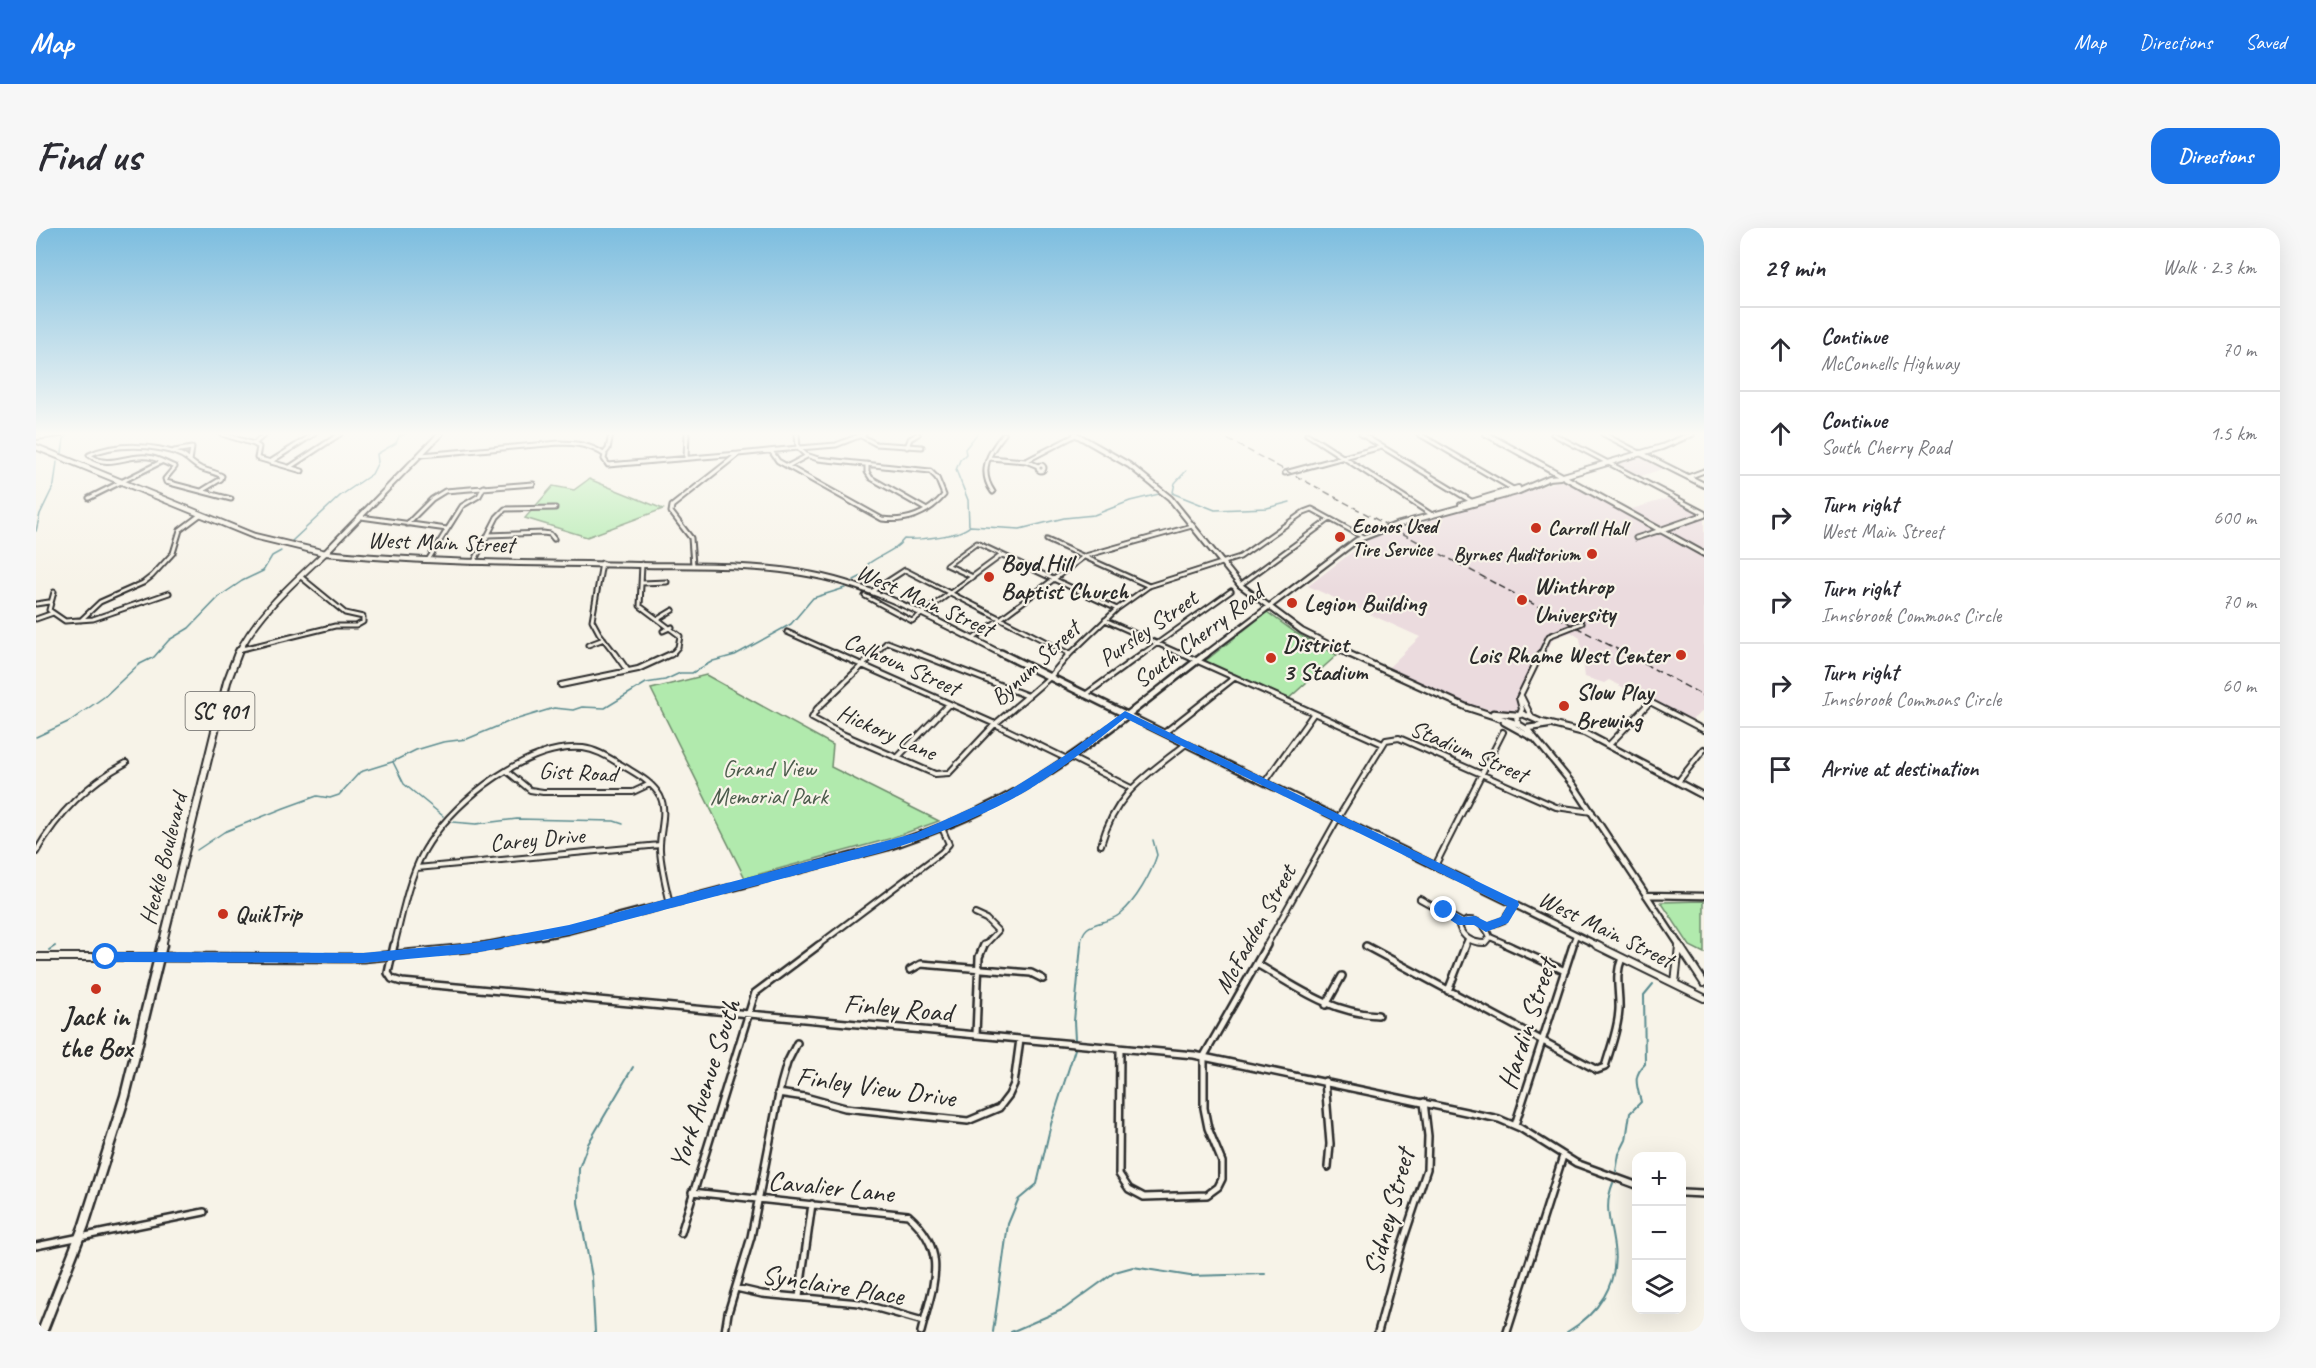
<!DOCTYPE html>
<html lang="en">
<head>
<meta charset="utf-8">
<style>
  :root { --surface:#fff; --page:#f7f7f7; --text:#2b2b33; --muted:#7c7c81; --line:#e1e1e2; --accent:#1a73e8 }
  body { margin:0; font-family:Caveat,sans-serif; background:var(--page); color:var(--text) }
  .controls { position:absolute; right:18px; bottom:18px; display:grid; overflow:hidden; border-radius:12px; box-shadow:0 6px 24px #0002 }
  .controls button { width:54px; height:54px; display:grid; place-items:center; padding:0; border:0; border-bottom:2px solid var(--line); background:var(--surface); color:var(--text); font:30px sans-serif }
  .stop { position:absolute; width:18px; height:18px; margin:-14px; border:4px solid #1a73e8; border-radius:50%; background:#fff }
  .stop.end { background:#1a73e8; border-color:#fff; box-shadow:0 2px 6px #0008 }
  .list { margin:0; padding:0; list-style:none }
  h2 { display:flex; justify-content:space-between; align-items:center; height:78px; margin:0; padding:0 24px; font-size:26px }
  h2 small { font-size:20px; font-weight:400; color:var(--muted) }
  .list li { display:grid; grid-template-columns:39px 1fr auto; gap:18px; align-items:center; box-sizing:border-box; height:84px; padding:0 24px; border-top:2px solid var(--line) }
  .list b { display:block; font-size:22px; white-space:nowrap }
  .list p { margin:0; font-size:20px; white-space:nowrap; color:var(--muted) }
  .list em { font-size:20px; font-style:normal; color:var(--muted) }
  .icon { flex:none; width:33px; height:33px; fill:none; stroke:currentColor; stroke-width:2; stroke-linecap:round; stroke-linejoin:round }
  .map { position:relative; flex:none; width:1668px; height:1104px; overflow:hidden; border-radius:18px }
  header { display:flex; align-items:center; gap:36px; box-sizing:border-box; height:84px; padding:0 30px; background:var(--accent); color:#fff }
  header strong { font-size:28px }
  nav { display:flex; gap:33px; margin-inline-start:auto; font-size:21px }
  .intro { display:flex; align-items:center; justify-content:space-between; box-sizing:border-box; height:144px; padding:0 36px }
  h1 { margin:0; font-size:42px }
  .button { padding:15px 27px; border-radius:18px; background:var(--accent); color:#fff; font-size:21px; font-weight:700 }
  main { display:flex; gap:36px; padding:0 36px }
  aside { flex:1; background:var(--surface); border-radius:18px; box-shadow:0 6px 24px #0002 }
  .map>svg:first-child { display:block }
  .built { fill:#ebdbde }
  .green { fill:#b1eaad; stroke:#6e8a6c; stroke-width:1.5 }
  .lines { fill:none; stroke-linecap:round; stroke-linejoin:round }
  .stream-far1 { stroke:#5a8b8f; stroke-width:1.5 }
  .stream { stroke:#5a8b8f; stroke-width:2 }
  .street-far2-casing { stroke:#2b2b2b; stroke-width:7 }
  .street-far1-casing { stroke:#2b2b2b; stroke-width:8 }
  .street-casing { stroke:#2b2b2b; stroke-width:10 }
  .secondary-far2-casing { stroke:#2b2b2b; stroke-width:8 }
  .secondary-far1-casing { stroke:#2b2b2b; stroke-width:9 }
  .secondary-casing { stroke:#2b2b2b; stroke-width:10 }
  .primary-far2-casing { stroke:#2b2b2b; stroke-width:8 }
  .primary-far1-casing { stroke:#2b2b2b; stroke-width:10 }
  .primary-casing { stroke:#2b2b2b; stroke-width:11 }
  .highway-far2-casing { stroke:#2b2b2b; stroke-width:8 }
  .highway-far1-casing { stroke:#2b2b2b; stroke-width:10 }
  .highway-casing { stroke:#2b2b2b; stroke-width:13 }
  .street-far2 { stroke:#f7f3e8; stroke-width:3 }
  .street-far1 { stroke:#f7f3e8; stroke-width:4 }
  .street { stroke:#f7f3e8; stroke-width:5 }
  .secondary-far2 { stroke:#f7f3e8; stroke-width:4 }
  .secondary-far1 { stroke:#f7f3e8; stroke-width:4.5 }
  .secondary { stroke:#f7f3e8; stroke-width:6 }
  .primary-far2 { stroke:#f7f3e8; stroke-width:4 }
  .primary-far1 { stroke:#f7f3e8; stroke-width:5 }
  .primary { stroke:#f7f3e8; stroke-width:7 }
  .highway-far2 { stroke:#f7f3e8; stroke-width:4.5 }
  .highway-far1 { stroke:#f7f3e8; stroke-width:6 }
  .highway { stroke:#f7f3e8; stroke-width:8 }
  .rail { stroke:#2b2b2b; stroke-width:1.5; stroke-dasharray:7 4; stroke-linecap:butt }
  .route { fill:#1a73e8 }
  .poi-dot { fill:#c8321e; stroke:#f7f3e8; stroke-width:2 }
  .labels { text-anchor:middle; stroke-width:4.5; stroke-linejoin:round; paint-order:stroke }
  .far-poi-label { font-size:20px; font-weight:bold; fill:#2b2b2b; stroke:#f7f3e8; text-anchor:start }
  .shield { fill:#f7f3e8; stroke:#686764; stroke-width:1.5 }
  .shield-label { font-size:22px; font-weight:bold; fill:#2b2b2b }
  .street-label { font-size:24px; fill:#2b2b2b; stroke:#f7f3e8 }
  .poi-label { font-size:24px; font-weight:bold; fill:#2b2b2b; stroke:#f7f3e8; text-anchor:start }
  .park-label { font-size:24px; fill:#4c5b4c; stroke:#f7f3e8 }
  .near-street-label { font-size:28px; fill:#2b2b2b; stroke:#f7f3e8 }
  .near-poi-label { font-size:28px; font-weight:bold; fill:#2b2b2b; stroke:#f7f3e8 }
</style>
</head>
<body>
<header>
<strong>Map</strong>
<nav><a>Map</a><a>Directions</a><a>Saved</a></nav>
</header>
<div class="intro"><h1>Find us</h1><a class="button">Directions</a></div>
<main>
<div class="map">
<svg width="1668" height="1104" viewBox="0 0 1668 1104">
  <rect width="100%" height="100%" fill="#f7f3e8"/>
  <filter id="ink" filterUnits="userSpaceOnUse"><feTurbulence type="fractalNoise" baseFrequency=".0167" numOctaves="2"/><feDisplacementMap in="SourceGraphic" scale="12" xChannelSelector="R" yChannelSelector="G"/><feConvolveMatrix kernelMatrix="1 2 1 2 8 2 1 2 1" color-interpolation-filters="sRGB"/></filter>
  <g filter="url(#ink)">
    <path class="built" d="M1606,228L1629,240L1602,249L1580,237Z
      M1533,250L1592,282L1637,269L1668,285V482L1653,494L1573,452L1568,455L1549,449L1544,410L1535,404L1517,411L1481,482L1467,485L1433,476L1352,440L1384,409L1272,358L1333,311Z"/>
    <path class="green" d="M553,251L627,281L551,309L489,290L517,258L538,262Z
      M1231,384L1260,405L1301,427L1251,472L1168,434Z
      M670,447L797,517L795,539L903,593L853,611L709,650L615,461Z
      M1668,673V725L1654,718L1625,674Z"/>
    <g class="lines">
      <path class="stream-far1" d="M364,208L370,206
        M26,225L28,211L32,206
        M1137,264L1139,255L1150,243
        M1136,265L1179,282L1231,280L1254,274
        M933,297L932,272L920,242L924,232L930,226L929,221L941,206
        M0,303L4,286L18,257L21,234
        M256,313L304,268L336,246L342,234L341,226L360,215L364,206
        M818,352L832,345V336C845,326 858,324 868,311C883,312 924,308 934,298L984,301L1028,290L1058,287L1094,273L1123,266
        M0,509L34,493L68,469L102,437L118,429L133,412L153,400L184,368L206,353L227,343L236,328L245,323
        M357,534L368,556L407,588
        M416,594L440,596L481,591L578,593L587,596
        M161,622L188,604L248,580L281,568L294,570L303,567L324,544L356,534L380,522L407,514L431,511L472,494L518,480L537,482L546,479L569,480L610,455L629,452L644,445H656L677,433L699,427L755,396L777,370L809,360
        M1045,718C1045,690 1068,699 1084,686C1100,673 1115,646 1121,627L1117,612"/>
      <path class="stream" d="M13,722L19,718
        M1039,812L1038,793L1045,717
        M1580,943L1583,926L1590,912L1594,885L1605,874C1601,857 1596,849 1609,836L1608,767L1617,756
        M559,1104L556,1049L542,975L543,940L552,916L597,839
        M957,1104L972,996L982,972L1001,956L1015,896L1039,821
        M975,1104L1028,1081L1079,1044L1097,1039L1154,1048L1229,1046
        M1531,1104C1562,1086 1583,1056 1578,1019C1575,995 1567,979 1577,955"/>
      <defs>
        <path id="street-far2" d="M186,206L218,216
          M1271,206L1396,287
          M1325,206L1435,273
          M1383,206L1477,261
          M1517,206L1668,285
          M1567,206L1604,225
          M825,208L840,216L886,219
          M218,216L223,219L221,230L266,243
          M218,216L229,206
          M871,219L874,211L882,206
          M763,220L800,217L828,206
          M138,223L156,220L154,233
          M735,223L742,233L846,291C870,294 892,286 908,267L901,250L894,243L782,231L770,227L762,220
          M568,226L572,221L575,206
          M385,227L523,215C540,215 555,217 569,227L568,231L572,237L702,226
          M650,230L651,206
          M954,230L990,233L1040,207
          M990,233L1002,238
          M234,234L278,206
          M831,236V244L835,250L891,282
          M1002 240a3 3 0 1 1 6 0a3 3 0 1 1-6 0Z
          M752,238L771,228
          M254,239L304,206
          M1249,245L1345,219
          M1652,249L1668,243
          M167,262L185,251L186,248C179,244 171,243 164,240C157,237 152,230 145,227C118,216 79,215 53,227C73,242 90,226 112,229C122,230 131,236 139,239L129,251L130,254L195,271
          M957,264C942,243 953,224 968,206
          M53,270L125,234
          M325,289L411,301
          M371,296L396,271L409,263L497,256
          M452,307L507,305L514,306L518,311
          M1600,310L1622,303
          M1011,312L1113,358
          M392,332L426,278L443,268L448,259
          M438,334L461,289L469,281L519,280
          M566,335L556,392L563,405L580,427
          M606,336L604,378L644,408L642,419L635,427
          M657,337L655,310L635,284L636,278L702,226L762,220L761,206
          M937,349L911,337L941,315L1081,381
          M606,355L631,354
          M1204,357L1294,291
          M18,364L13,382L29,393L57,391L133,365
          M835,364L869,342L1034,426
          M829,368L876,393L966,327
          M0,376L13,374
          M0,391L17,385
          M622,391L637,382
          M45,392L64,374L107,355L116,348L137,325L144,302L164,287
          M1069,392L1147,427
          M627,403L636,399
          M751,404L803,427
          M937,411L1049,328L1156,298
          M552,417L568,411
          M202,422L299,398H320L327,394V389L309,385L265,349
          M838,427L851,414L885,427
          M1033,427L1081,381L1113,358L1204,329L1268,284L1276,281L1327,309
          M1105,427L1195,363
          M1504,427L1513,408L1546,395"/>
        <path id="street-far1" d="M579,425L591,442
          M799,425L959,496L1031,531
          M839,425L781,481L776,490L804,505L899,546L913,545L959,496L992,468
          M881,425L992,468
          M1144,425L1347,516
          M525,457L602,441L637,425
          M1049,467L1107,425
          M992,468L1014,449L1034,425
          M1485,468L1495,488
          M1484,486L1486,481L1483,470L1505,425
          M1128,505L1198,450
          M1573,517L1614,474L1668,502
          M862,529L913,476
          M1034,529L1095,560
          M472,544L494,562L507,564H597L614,556
          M1229,554L1278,485
          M1642,554L1668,521
          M1065,617C1080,564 1110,548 1150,516
          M0,624C22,585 51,556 90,535
          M1399,638L1467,504
          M381,640L624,617
          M1384,671L1426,694
          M939,686L950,691L962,703L948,718
          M1431,692C1443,691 1450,699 1454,709L1449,715C1436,715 1427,710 1423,698Z
          M1450,699L1468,692L1478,677
          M1454,709L1475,718
          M358,718C367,684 373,645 393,615C421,571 492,515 547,520C563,522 576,532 589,539C602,547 616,554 624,568C632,584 623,604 624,622C625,640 630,658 634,676
          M781,718L906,624L913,616L906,600
          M1230,718L1302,590L1350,512L1363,510L1520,579L1556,584
          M1429,718L1432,711
          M1536,718L1540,707"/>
        <path id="street" d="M358,717L352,745L356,751L366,754L1158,827L1463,891L1484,900L1540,935L1600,957
          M1471,717L1529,743
          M1330,718L1561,842L1569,839C1574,821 1582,802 1583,782C1584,763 1578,749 1586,730
          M1221,736C1260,759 1295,785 1342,787
          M874,742L885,736L995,745L1007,751
          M1412,763L1430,717
          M1290,777L1306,748
          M940,807L943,729L948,717
          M1084,821L1083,946L1093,961L1108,969L1171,967L1182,959L1186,951V934L1172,900L1168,880V828L1231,717
          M1289,853L1294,916L1292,939
          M742,865L769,869L809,880L932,893L963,880L973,867L978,856L984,811
          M1479,897L1537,717
          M656,964L872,987C914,1024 897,1057 885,1104
          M1646,965L1668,966
          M645,1005L719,765L783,717
          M0,1018L168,984
          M700,1060L726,1066L823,1075L887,1093
          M763,1069L776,976
          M689,1104L692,1085L715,1009L745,856L751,835L761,815
          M1342,1104L1366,1016L1391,941L1392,908L1388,874
          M1471,1104L1527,928"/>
        <path id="secondary-far2" d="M1039,206L1093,237L1134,270L1204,357L1266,403L1314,427
          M0,209L24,206
          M1604,225L1668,257
          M1622,303L1668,287"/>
        <path id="secondary-far1" d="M1311,425L1430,479L1482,496L1492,502L1538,558L1644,718
          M1457,485L1481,487
          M1089,486L1563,718
          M1468,494L1497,510
          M1482,495L1480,488L1487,486L1505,494L1549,505L1668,568
          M1492,500L1512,497
          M1610,667L1668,668"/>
        <path id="secondary" d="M1560,717L1668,770
          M1643,717L1668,755
          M0,729H123
          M1639,755L1643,718"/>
        <path id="primary-far2" d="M1450,206L1668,326
          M1527,248L1626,219L1656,206
          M1425,277L1482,260
          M289,325C393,335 498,335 603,337C657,338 713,336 766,345C838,356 904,395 968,427
          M289,325L404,206
          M1169,427L1321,312L1360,297L1481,264L1513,250L1524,249"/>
        <path id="primary-far1" d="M965,425L1089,486
          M449,718L533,702L851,619C885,607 921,595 953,578C1029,541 1103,477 1171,425"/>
        <path id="primary" d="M123,729L327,730L463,717"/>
        <path id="highway-far2" d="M0,219L218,308L289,325
          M201,427C222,385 256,356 289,325"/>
        <path id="highway-far1" d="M126,718L191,454L202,425"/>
        <path id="highway" d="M6,1104L48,997L89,868L126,717"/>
      </defs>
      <use href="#street-far2" class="street-far2-casing"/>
      <use href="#street-far1" class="street-far1-casing"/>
      <use href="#street" class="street-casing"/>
      <use href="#secondary-far2" class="secondary-far2-casing"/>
      <use href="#secondary-far1" class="secondary-far1-casing"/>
      <use href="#secondary" class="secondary-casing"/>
      <use href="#primary-far2" class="primary-far2-casing"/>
      <use href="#primary-far1" class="primary-far1-casing"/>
      <use href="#primary" class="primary-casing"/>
      <use href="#highway-far2" class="highway-far2-casing"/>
      <use href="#highway-far1" class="highway-far1-casing"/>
      <use href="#highway" class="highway-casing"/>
      <use href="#street-far2" class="street-far2"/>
      <use href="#street-far1" class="street-far1"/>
      <use href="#street" class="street"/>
      <use href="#secondary-far2" class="secondary-far2"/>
      <use href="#secondary-far1" class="secondary-far1"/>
      <use href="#secondary" class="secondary"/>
      <use href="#primary-far2" class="primary-far2"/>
      <use href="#primary-far1" class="primary-far1"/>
      <use href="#primary" class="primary"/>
      <use href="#highway-far2" class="highway-far2"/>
      <use href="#highway-far1" class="highway-far1"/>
      <use href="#highway" class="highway"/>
      <path class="rail" d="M1182,206L1668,468"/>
    </g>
  </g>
  <linearGradient id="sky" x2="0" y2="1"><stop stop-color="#7cbddf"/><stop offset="0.57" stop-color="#fbfaf5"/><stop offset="1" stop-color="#fbfaf5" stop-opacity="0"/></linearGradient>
  <rect width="1668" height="361" fill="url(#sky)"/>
  <path class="route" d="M1089,483L1482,673L1483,677L1472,695L1450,704L1438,697H1422L1404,685V679L1408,678L1427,689L1439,688L1451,694L1465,689L1471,678L1089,490C1054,518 1018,548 978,570C935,593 889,611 843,625L533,707L438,725L327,735L70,734L64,729L70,724L327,725L438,715L533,697L880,605L971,564L1028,528Z"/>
  <g class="poi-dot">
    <circle cx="1500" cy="300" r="6"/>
    <circle cx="1304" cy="309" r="6"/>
    <circle cx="1556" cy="326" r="6"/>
    <circle cx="953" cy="349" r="6"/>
    <circle cx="1486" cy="372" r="6"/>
    <circle cx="1256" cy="375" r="6"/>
    <circle cx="1645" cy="427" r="6"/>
    <circle cx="1235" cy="430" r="6"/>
    <circle cx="1528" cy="478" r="6"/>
    <circle cx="187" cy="686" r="6"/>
    <circle cx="60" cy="761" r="6"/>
  </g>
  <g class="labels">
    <g class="far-poi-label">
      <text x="1316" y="305">Econos Used<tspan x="1316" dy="23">Tire Service</tspan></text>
      <text x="1512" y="307">Carroll Hall</text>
      <text x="1544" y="333" text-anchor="end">Byrnes Auditorium</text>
    </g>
    <rect class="shield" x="149.5" y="464" width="69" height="38" rx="4.5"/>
    <g class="shield-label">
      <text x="184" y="491">SC 901</text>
    </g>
    <g class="street-label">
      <text transform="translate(405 314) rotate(2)" y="8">West Main Street</text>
      <text transform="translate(889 372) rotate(24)" y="8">West Main Street</text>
      <text transform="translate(1112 400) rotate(-35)" y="8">Pursley Street</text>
      <text transform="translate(1162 408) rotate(-37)" y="8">South Cherry Road</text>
      <text transform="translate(999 435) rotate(-43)" y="8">Bynum Street</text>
      <text transform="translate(866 436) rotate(24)" y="8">Calhoun Street</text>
      <text transform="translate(851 504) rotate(24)" y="8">Hickory Lane</text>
      <text transform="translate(1433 523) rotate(23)" y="8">Stadium Street</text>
      <text transform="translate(542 544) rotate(3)" y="8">Gist Road</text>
      <text transform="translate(501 611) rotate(-5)" y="8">Carey Drive</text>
      <text transform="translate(127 631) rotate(-76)" y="8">Heckle Boulevard</text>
      <text transform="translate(1219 701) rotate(-61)" y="8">McFadden Street</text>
      <text transform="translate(1570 701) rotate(26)" y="8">West Main Street</text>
    </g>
    <g class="poi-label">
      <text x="965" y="343">Boyd Hill<tspan x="965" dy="28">Baptist Church</tspan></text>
      <text x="1498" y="366">Winthrop<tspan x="1498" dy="28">University</tspan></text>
      <text x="1268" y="383">Legion Building</text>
      <text x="1247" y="424">District<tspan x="1247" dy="28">3 Stadium</tspan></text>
      <text x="1633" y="435" text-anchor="end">Lois Rhame West Center</text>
      <text x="1540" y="472">Slow Play<tspan x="1540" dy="28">Brewing</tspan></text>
      <text x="199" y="694">QuikTrip</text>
    </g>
    <g class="park-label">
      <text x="733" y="548">Grand View<tspan x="733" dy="28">Memorial Park</tspan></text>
    </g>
    <g class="near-street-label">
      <text transform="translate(862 779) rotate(5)" y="10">Finley Road</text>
      <text transform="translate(1490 796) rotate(-72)" y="10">Hardin Street</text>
      <text transform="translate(668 856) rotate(-72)" y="10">York Avenue South</text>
      <text transform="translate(840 858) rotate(8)" y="10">Finley View Drive</text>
      <text transform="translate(795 958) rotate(6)" y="10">Cavalier Lane</text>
      <text transform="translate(1352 984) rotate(-75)" y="10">Sidney Street</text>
      <text transform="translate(797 1056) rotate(9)" y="10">Synclaire Place</text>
    </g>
    <g class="near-poi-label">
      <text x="60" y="797">Jack in<tspan x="60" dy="32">the Box</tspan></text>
    </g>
  </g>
</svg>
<div class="controls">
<button>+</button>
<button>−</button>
<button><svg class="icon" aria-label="layers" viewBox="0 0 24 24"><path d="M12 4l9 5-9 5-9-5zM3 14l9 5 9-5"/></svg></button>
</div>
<div class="stop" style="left:70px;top:729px"></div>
<div class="stop end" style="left:1408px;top:682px"></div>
</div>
<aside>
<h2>29 min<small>Walk · 2.3 km</small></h2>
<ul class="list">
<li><svg class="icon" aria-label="ahead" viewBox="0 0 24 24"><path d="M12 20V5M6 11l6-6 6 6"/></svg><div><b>Continue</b><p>McConnells Highway</p></div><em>70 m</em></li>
<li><svg class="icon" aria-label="ahead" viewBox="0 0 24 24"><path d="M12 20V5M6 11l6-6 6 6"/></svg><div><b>Continue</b><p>South Cherry Road</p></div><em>1.5 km</em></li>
<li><svg class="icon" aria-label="right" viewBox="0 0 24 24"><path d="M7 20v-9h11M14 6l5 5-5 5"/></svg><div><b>Turn right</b><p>West Main Street</p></div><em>600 m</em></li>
<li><svg class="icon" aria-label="right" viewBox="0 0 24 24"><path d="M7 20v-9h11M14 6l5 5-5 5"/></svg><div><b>Turn right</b><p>Innsbrook Commons Circle</p></div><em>70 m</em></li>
<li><svg class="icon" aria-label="right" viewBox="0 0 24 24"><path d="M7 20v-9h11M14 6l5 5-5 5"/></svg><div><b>Turn right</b><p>Innsbrook Commons Circle</p></div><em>60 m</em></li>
<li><svg class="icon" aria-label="arrive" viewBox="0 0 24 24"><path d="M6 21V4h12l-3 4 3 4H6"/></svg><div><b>Arrive at destination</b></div></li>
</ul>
</aside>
</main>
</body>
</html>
